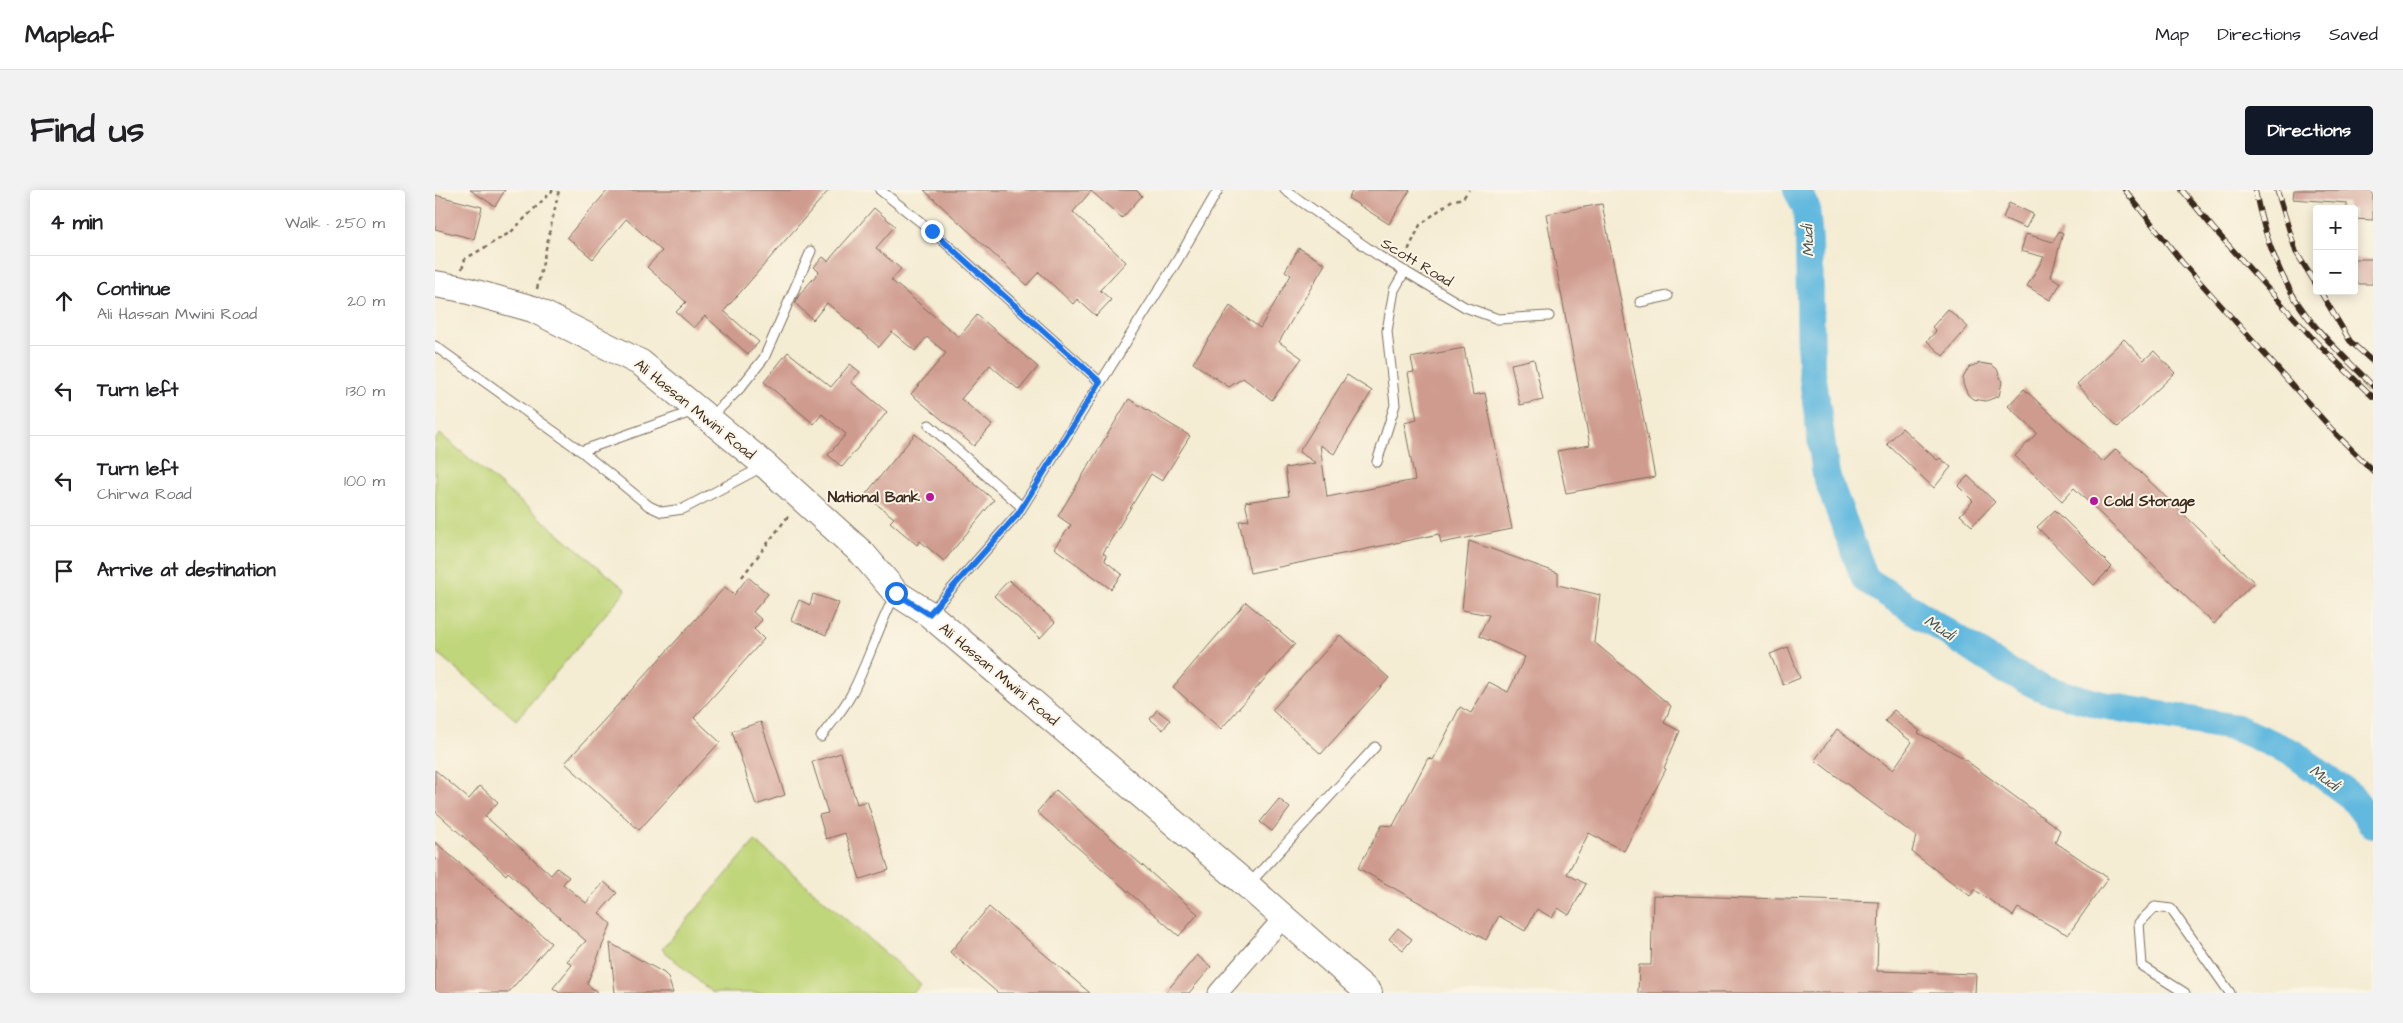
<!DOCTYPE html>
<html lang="en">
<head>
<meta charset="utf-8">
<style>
  :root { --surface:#fff; --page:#f2f2f2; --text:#202124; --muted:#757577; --line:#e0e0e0; --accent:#111827 }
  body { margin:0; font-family:"Architects Daughter",sans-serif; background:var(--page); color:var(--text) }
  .controls { position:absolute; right:15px; top:15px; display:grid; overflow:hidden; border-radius:5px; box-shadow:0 2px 12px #0003 }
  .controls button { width:45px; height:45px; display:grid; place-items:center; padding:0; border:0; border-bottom:1px solid var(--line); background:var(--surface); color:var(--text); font:25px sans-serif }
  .stop { position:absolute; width:15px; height:15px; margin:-11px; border:4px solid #1a73e8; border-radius:50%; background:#fff }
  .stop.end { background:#1a73e8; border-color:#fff; box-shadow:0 1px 5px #0008 }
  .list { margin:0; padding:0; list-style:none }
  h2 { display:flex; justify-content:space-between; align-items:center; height:65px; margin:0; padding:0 20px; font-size:21px }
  h2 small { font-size:16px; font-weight:400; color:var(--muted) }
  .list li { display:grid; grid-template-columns:32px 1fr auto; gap:15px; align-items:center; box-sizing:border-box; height:90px; padding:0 20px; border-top:1px solid var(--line) }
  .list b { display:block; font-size:19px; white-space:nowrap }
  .list p { margin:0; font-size:16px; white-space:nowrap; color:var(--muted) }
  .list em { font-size:16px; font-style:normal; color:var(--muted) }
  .icon { flex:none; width:28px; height:28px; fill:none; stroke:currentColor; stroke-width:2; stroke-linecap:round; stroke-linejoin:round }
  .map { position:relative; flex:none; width:1938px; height:803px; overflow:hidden; border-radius:5px }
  header { display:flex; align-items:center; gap:30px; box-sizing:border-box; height:70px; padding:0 25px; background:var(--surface); border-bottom:1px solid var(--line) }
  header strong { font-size:24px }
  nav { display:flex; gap:28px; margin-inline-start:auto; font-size:18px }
  .intro { display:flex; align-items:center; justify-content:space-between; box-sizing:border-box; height:120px; padding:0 30px }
  h1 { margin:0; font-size:35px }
  .button { padding:12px 22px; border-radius:5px; background:var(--accent); color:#fff; font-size:18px; font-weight:700 }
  main { display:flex; gap:30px; padding:0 30px }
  aside { flex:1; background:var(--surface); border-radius:5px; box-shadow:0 2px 12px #0003 }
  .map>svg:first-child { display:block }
  .green { fill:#c0d67a; stroke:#7e804c }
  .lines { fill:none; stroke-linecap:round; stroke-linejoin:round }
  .river { stroke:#62b9df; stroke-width:28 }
  .building { fill:#cf9b8f }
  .service-casing { stroke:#7c6e5d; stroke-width:11 }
  .minor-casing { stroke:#7c6e5d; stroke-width:21 }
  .secondary-casing { stroke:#7c6e5d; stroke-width:28 }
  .path { stroke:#7c6e5d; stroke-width:2.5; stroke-dasharray:4 4; stroke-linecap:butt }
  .service { stroke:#fff; stroke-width:9 }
  .minor { stroke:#fff; stroke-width:19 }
  .secondary { stroke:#fff; stroke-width:26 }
  .rail-casing { stroke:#3b2a1e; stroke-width:5.5 }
  .rail { stroke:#fcf5e5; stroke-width:4; stroke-dasharray:11; stroke-linecap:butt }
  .route { stroke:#1a73e8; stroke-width:6 }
  .poi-dot { fill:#b5179e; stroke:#fcf5e5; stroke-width:2 }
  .labels { text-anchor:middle; stroke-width:4; stroke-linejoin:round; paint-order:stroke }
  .street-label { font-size:15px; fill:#3b2a1e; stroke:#fcf5e5 }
  .poi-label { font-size:15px; font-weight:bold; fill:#3b2a1e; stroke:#fcf5e5; text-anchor:end }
  .water-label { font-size:16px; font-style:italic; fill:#475558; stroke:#fcf5e5 }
</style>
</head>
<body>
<header>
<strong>Mapleaf</strong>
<nav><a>Map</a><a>Directions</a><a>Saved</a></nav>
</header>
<div class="intro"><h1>Find us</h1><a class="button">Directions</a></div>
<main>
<aside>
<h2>4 min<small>Walk · 250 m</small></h2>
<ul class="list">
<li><svg class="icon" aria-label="ahead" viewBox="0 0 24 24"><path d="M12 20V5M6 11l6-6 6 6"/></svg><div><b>Continue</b><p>Ali Hassan Mwini Road</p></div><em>20 m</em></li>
<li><svg class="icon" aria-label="left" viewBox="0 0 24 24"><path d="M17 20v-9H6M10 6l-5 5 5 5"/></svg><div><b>Turn left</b></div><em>130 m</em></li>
<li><svg class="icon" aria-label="left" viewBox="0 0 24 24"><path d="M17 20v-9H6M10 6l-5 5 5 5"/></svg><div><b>Turn left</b><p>Chirwa Road</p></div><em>100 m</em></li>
<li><svg class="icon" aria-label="arrive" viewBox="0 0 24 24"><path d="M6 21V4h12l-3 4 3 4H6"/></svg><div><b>Arrive at destination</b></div></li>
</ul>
</aside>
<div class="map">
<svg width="1938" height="803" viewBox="0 0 1938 803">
  <rect width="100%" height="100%" fill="#fcf5e5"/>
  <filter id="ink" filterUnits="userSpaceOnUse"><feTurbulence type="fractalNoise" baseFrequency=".02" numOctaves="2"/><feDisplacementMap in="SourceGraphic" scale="10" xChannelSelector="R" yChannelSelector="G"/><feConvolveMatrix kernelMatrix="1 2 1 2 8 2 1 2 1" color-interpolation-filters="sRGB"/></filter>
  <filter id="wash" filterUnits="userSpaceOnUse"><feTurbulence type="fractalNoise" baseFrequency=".0096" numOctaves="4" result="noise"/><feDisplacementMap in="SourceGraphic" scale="20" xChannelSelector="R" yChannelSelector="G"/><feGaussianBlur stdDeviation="1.12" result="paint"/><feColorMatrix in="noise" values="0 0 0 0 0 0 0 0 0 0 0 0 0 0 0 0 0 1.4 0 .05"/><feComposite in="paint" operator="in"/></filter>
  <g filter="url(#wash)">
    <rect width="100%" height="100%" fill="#f4ecd3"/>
    <path class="green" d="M5,244L191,400L81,530L0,461V250Z
      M320,651L486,794L478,803H277L227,759Z"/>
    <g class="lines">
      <path class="river" d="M1362,0L1371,18L1374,50L1376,174L1391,285L1430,389L1572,481L1610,499L1667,515L1802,538L1858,563L1917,607L1938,635"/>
    </g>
    <g id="blocks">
      <path class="building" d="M35,0H70L60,16Z
        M173,0H394L289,121L324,152L313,164L270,126L259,138L241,122L251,112L212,77L227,61L191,29L158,69L132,47Z
        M489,0H701L707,6L687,28L656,1L638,22L691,72L665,100L676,110L661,126L642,109L638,114L604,82L592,95Z
        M918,0H975L954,34L913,8Z
        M1859,0H1938V30L1919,29V19H1912V13L1858,9Z
        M0,5L47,17L39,49L0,39Z
        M1574,13L1598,24L1591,38L1568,28Z
        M1167,14L1220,287L1131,303L1122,261L1155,255L1111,24Z
        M439,18L460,36L441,58L466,79L456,90L524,147L542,125L603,177L584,200L555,175L526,209L557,235L539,256L476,204L511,163L492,147L480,161L457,142L444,157L392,113L378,130L360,113L364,105L384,82L379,77L388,67L393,71Z
        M1624,41L1628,43L1616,87L1626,93L1615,110L1592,96L1609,67L1586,61L1591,44L1618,52Z
        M864,58L890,74L844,152L867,168L837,210L808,188L794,197L758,173L795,116L825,138L856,85L850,81Z
        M1919,69H1938V94H1919Z
        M1513,119L1533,137L1508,166L1492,151L1501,141L1497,137Z
        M1689,149L1709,170L1719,161L1740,183L1683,237L1642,194Z
        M1029,158L1038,205L1050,203L1077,339L1006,353L1004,344L815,383L804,331L814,330L810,312L854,306L850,278L881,273L864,262L912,185L937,201L899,264L885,255L892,307L980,290L969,233L982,230L973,183L979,182L976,168Z
        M353,162L396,197L415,174L425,182L416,192L452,222L407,277L393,265L411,244L387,224L379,234L329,192Z
        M1099,169L1108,210L1085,215L1076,174Z
        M1545,173L1557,175L1562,179L1567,192L1564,206L1551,211L1538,209L1533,205L1528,194V188L1534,177Z
        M1589,199L1668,272L1681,259L1819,392L1779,434L1639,298L1627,311L1580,266L1602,243L1573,216Z
        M694,209L755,246L727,291L716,284L668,363L671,365L670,371L687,384L676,399L619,358L636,335L623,326Z
        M1467,238L1502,270L1505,268L1516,277L1499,298L1452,254Z
        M480,244L559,310L509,371L485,351L482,355L455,332L459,328L430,305Z
        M1533,286L1560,312L1537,336L1525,325L1538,311L1523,296Z
        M1620,320L1677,377L1659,395L1602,337Z
        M1034,351L1123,383V395L1165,405L1159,452L1236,516L1229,533L1245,541L1229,578L1231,579L1189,661L1154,643L1132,684L1151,694L1134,725L1123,718L1117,728L1102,719L1090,741L1064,726L1051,750L923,678L947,635L958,636L993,568L998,570L1025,517L1036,523L1054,492L1073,502L1090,467L1044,446L1054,425L1027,420Z
        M313,387L333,404L318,422L327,430L319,439L329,449L259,528L285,552L204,640L130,573L290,397L299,405Z
        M574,390L620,432L605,448L559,406Z
        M378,404L404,413L391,445L356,430L364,410L375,415Z
        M811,412L860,454L786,539L738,497Z
        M905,445L954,488L886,564L837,520Z
        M1353,457L1365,488L1348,495L1335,464Z
        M722,520L735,530L728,540L715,529Z
        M1459,520L1485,541L1483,543L1525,566L1625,640L1620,652L1673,688L1633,745L1583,718L1578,726L1540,700L1535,706L1477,662L1481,646L1380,570L1402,539L1458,580L1477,552L1450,531Z
        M326,532L350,605L321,615L297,541Z
        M406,563L422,614L432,611L454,680L425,689L410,643L391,649L384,625L393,623L377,572Z
        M0,580L34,609L45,596L63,612L50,626L116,685L122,678L134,687L128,694L151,713L169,692L182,703L164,723L176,734L152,794L163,803H125L118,798L137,775L132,771L151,751L73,682L71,685L0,621Z
        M621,600L763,724L744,746L602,622Z
        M844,609L855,618L837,641L825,632Z
        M0,652L116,753L73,803H0Z
        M1218,705L1444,712L1442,781L1541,784L1540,803H1203L1204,775H1216Z
        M554,717L655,803H563L515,762Z
        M963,738L977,749L968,760L954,749Z
        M175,753L229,783L233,787L238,803H180Z
        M762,765L776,777L754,803H730Z"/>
    </g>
  </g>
  <g filter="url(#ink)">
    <use href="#blocks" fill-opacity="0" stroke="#7c6e5d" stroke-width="1"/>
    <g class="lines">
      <defs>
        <path id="service" d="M445,0L497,41L665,192
          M850,0L944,66L1030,117L1063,129L1114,126
          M1205,112L1233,106
          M0,156L146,261L214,316L227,322L248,319L327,277
          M275,228L305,198L329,168L376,61
          M494,235L587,317
          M146,261L259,221
          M942,272L960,215L952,141L959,100L970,81
          M496,422L583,324L742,71L783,0
          M386,547C396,533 408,520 416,505C433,473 443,437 460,405
          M815,693L940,557
          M1750,803L1707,776L1704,733L1720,717L1736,719L1795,803"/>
        <path id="minor" d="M783,803L849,727"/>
        <path id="secondary" d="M0,94L23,98L98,119L206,173L330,275L428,364L461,403L494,424L813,696L934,803"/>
      </defs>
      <use href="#service" class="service-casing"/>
      <use href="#minor" class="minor-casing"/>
      <use href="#secondary" class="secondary-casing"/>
      <path class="path" d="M970,67L985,35L1016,11L1028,8L1034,0
        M27,79L30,69L76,42L118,0
        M102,99L124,0
        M307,387L354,325"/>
      <use href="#service" class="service"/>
      <use href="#minor" class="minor"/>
      <use href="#secondary" class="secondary"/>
      <defs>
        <path id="rail" d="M1690,0L1747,72L1901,244L1938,281
          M1747,0L1778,38L1880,151L1938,207
          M1820,0C1829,45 1844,89 1872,126C1891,151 1916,173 1938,196
          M1842,0L1861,62L1882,96
          M1885,101L1915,151L1938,172"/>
      </defs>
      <use href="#rail" class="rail-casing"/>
      <use href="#rail" class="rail"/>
    </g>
  </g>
  <g class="lines" filter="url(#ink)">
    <path class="route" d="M461,403L494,424L583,324L665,192L497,41"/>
  </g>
  <g class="poi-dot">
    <circle cx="495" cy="307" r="5"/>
    <circle cx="1659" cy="311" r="5"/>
  </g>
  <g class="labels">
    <g class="street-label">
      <text transform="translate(982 72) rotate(31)" y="5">Scott Road</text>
      <text transform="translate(260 219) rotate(39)" y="5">Ali Hassan Mwini Road</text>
      <text transform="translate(564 484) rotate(40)" y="5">Ali Hassan Mwini Road</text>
    </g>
    <g class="poi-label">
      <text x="485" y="312">National Bank</text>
      <text x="1669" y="316" text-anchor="start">Cold Storage</text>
    </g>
    <g class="water-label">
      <text transform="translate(1372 51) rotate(-92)" y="6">Mudi</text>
      <text transform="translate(1505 437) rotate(33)" y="6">Mudi</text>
      <text transform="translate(1890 587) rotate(37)" y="6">Mudi</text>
    </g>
  </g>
</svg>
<div class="controls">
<button>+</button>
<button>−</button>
</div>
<div class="stop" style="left:461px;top:403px"></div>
<div class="stop end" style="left:497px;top:41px"></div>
</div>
</main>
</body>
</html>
